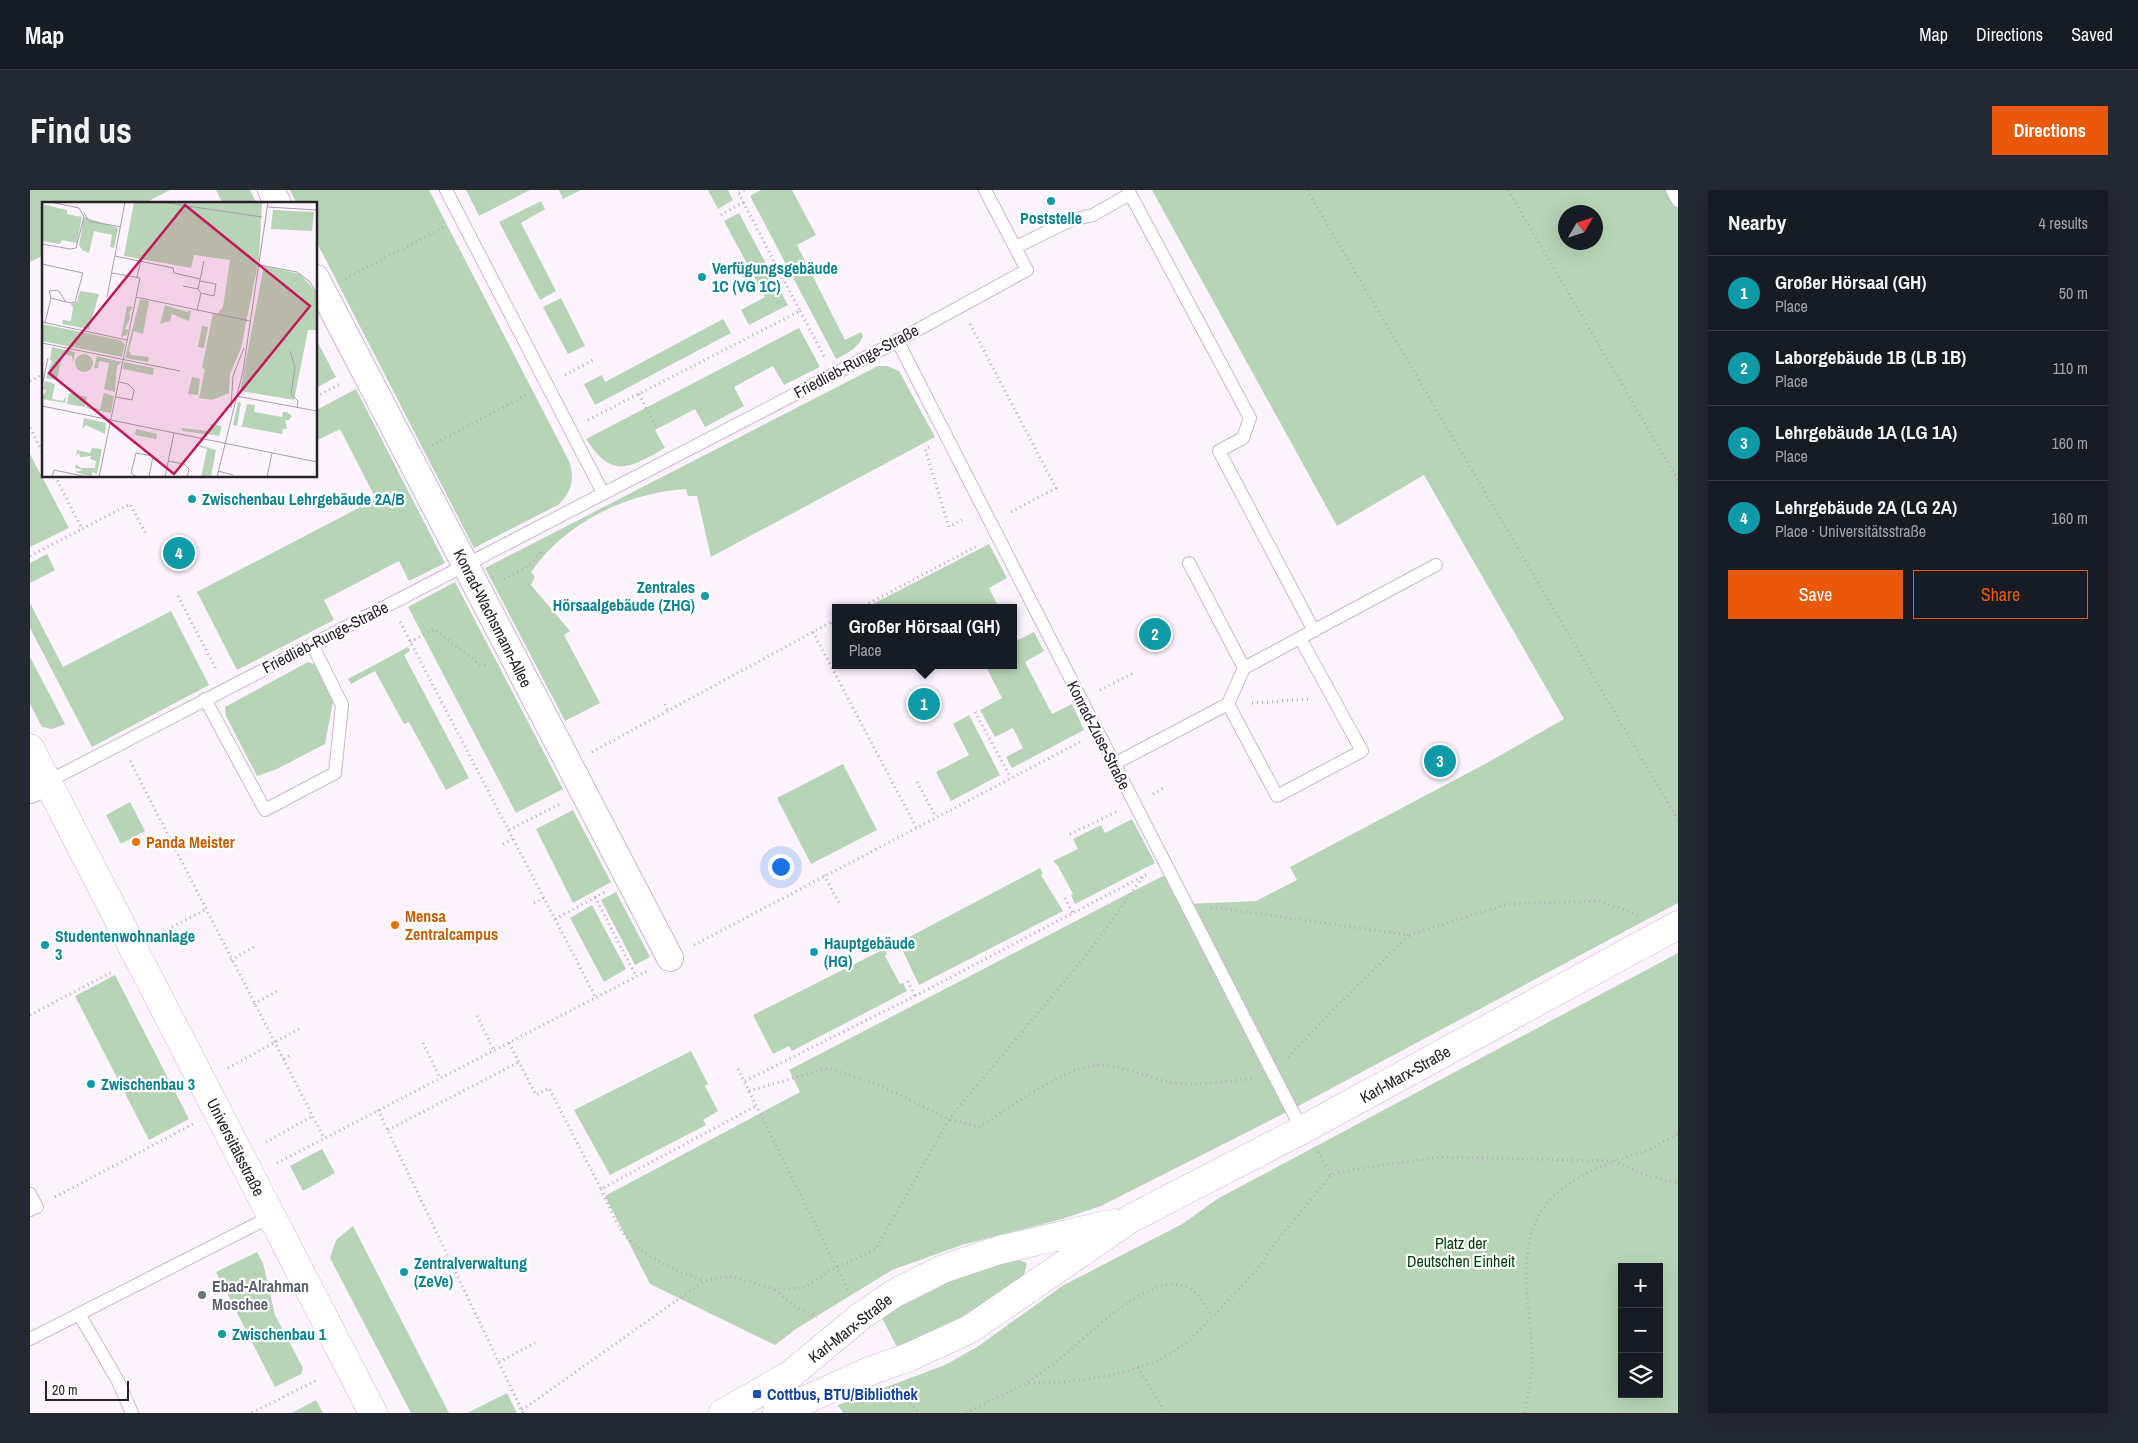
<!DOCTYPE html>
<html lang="en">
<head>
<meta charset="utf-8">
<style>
  :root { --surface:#171b24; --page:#242831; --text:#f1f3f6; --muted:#9ea1a6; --line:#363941; --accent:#ea580c }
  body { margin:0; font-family:"Archivo Narrow",sans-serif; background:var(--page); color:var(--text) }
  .controls { position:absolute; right:15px; bottom:15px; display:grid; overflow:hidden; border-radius:0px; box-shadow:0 5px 20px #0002 }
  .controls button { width:45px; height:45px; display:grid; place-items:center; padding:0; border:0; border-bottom:1px solid var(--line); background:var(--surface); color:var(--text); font:25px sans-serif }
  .compass { position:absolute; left:1528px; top:15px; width:45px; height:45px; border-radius:50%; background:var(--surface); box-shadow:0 5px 20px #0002; rotate:51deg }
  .scale { position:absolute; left:15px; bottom:12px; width:84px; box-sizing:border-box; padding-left:5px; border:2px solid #28202a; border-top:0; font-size:14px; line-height:18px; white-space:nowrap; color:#28202a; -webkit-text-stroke:4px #fff; paint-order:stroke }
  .you { position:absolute; left:750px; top:676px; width:18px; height:18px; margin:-12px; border:4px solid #fff; border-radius:50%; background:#1a73e8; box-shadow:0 0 0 8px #1a73e833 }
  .badge { display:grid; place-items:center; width:32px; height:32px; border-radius:50%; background:var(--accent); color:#fff; font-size:16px; font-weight:700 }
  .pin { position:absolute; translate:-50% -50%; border:2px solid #fff; box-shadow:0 1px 5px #0006 }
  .popup { position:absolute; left:802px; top:414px; width:185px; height:65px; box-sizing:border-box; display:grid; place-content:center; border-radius:0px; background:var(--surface); filter:drop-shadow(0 1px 4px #0005); font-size:16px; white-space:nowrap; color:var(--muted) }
  .popup b { font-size:19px; color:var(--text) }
  .popup::after { content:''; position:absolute; left:50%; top:100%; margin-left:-10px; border:10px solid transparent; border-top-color:var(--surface) }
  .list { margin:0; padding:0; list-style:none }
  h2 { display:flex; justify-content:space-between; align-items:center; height:65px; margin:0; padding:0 20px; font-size:21px }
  h2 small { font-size:16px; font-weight:400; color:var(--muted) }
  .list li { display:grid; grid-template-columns:32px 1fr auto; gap:15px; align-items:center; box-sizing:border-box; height:75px; padding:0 20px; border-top:1px solid var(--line) }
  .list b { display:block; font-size:19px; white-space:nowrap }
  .list p { margin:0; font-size:16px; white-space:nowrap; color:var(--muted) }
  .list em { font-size:16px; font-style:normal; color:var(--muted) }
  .actions { display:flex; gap:10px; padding:15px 20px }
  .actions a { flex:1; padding:11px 0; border:1px solid var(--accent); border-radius:0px; text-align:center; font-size:18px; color:var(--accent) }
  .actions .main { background:var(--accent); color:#fff }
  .icon { flex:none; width:28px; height:28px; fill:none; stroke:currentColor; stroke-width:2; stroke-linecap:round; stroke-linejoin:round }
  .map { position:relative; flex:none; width:1648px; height:1223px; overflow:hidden; border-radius:0px }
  header { display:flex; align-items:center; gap:30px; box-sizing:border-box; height:70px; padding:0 25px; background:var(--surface); border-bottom:1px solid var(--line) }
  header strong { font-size:24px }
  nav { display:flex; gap:28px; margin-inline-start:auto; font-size:18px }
  .intro { display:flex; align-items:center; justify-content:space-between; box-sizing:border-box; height:120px; padding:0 30px }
  h1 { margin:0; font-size:35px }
  .button { padding:12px 22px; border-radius:0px; background:var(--accent); color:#fff; font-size:18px; font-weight:700 }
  main { display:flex; gap:30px; padding:0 30px }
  aside { flex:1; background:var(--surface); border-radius:0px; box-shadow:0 5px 20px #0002 }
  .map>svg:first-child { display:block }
  .green { fill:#b7d5b6; fill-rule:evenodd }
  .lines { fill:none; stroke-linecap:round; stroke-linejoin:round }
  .lane-casing { stroke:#c9b6d0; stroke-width:14 }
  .street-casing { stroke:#c9b6d0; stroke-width:28 }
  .secondary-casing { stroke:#c9b6d0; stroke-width:29 }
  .path { stroke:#b4abb7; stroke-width:3; stroke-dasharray:1 4; stroke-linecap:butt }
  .lane { stroke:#fff; stroke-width:12 }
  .street { stroke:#fff; stroke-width:26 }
  .secondary { stroke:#fff; stroke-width:28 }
  .culture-dot { fill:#0f9aa8; stroke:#fff; stroke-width:2 }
  .food-dot { fill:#e8710a; stroke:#fff; stroke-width:2 }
  .worship-dot { fill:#6b7280; stroke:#fff; stroke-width:2 }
  .transit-dot { fill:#1a4fb4; stroke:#fff; stroke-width:2 }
  .labels { text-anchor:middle; stroke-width:4.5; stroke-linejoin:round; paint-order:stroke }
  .culture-label { font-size:16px; font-weight:bold; fill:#0d838f; stroke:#fff; text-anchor:start }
  .street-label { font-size:16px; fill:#28202a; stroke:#fff }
  .food-label { font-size:16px; font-weight:bold; fill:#c56008; stroke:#fff; text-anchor:start }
  .park-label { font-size:16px; fill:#004008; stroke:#fff }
  .worship-label { font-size:16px; font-weight:bold; fill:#5b616d; stroke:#fff; text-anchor:start }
  .transit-label { font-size:16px; font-weight:bold; fill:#164399; stroke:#fff; text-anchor:start }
  .inset-road { fill:none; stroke:#a79faa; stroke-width:1 }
  .view { fill:#c2185b; fill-opacity:0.15; stroke:#c2185b; stroke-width:2.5 }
  .inset-edge { fill:none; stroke:#28202a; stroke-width:2.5 }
</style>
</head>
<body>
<header>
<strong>Map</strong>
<nav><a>Map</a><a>Directions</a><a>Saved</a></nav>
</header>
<div class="intro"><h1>Find us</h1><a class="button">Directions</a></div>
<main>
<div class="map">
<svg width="1648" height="1223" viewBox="0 0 1648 1223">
  <rect width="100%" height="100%" fill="#fcf3ff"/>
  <path class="green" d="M0,0H140L113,14H14V65L0,72Z
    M186,0H220L227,14H193Z
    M260,0H399L539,271C545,289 542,302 528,315L444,358L286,51V14H267Z
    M436,0H500L449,26Z
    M529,0H551L533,9Z
    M678,0H698L703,10L688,19Z
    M731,0H762L786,45L767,55L815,150L831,142L833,146C828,158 818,163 806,169L720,6Z
    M1122,0H1648V713L1261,920L1071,1016L1032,1029L932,1055L862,1080L766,1139L745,1155L620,1094L575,1006L770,902L759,880L1121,692L1140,683L1156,714L1226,711L1267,690L1260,677L1455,574L1534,529L1394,285L1307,336ZM1536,22H1566V52H1536Z
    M511,11L515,19L491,33L526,101L510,110L469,32Z
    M709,23L758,115L719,135L711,120L735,107L694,31Z
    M531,108L555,156L538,164L513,117Z
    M693,129L701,143L565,215L554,194L572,185L575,192Z
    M769,138L790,177L754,195L743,176L704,197L714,216L675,237L665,219L627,239L625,240L635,258C599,278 583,290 556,249Z
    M286,149L306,187L286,198Z
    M848,176H857L869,181L905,247L681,367L667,306H658L656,299C596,303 536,332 501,382L505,387L501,395L540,441L534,445L570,513L535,531L455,378Z
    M326,199L415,373L379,391L369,371L294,410L304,430L207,480L167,402L346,309L310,239L286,251V220Z
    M0,264L39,338L0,357Z
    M959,354L977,388L959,398L969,418H835Z
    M17,364L25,380L0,393V373Z
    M425,392L533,599L486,623L378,417Z
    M0,413L33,477L141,421L179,495L62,557L0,438Z
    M1004,442L1014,461L995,472L1022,524L1042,514L1054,540L982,578L976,567L993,558L983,538L965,547L950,520L972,508L955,475H983V446L986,451Z
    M378,457L380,461L374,465L439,588L416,600L379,532L374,534L345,481L321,494L318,489Z
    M0,467L35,534L22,539L12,537L0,514Z
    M278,472L286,475L303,512L295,554L247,579L227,586L196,526L195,517Z
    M939,525L970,585L921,611L906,582L939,565L923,534Z
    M813,574L847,640L781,674L747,608Z
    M100,612L115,641L91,654L76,625Z
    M543,620L581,692L543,713L506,639Z
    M1102,629L1125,673L1045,714L1041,705L1043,704L1028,676L1023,671L1048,659L1043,649L1071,635L1075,643Z
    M1010,678L1013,684L1011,685L1033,721L889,795L871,757L869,758L866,754Z
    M586,702L620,767L605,775L571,710Z
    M562,715L596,779L574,792L540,728Z
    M854,759L857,764L855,766L870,794L873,793L877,801L762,861L759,856L743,864L723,825Z
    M1648,763V1223H813L808,1215L915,1175L947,1157L1032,1096L1154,1033L1187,1009ZM1592,1077H1629V1204H1592Z
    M85,785L159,929L119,950L45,806Z
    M661,861L678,894L675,896L688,921L673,930L676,935L580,985L544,920Z
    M292,959L305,983L273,1001L260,976Z
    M323,1036L419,1223H381L300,1068L306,1050Z
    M227,1062L233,1073L245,1125L273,1178L271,1184L245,1197L186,1082Z
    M986,1069L997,1073L994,1085L944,1125L869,1161L851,1126L921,1088Z
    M477,1203L487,1223H437Z
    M286,1210L293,1223H262Z"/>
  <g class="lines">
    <defs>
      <path id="lane" d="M416,0L573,303
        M1098,0L1220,228L1213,248L1189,261L1284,441
        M1642,0L1648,11
        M986,57L1041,30L1063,25L1100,4
        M867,150L1272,940
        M1214,478L1406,375
        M175,509L235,620L305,583L312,515L282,454
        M1198,514L1247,606L1332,561L1270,448
        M1084,574L1198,514L1214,478L1159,373
        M17,592L858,156L997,80L955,0
        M0,1004L7,1017L0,1020
        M49,1124L88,1191L102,1223
        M0,1149L242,1026"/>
      <path id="street" d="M241,0L248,14
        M286,88L640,768
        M0,600L17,592"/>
      <path id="secondary" d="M0,558L343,1223
        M693,1223L760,1185L831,1126L865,1103L913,1079L969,1060L1084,1033
        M747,1223L835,1183L879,1167L940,1139L1100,1029L1272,940L1648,735"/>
    </defs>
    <use href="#lane" class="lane-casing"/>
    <use href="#street" class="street-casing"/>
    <use href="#secondary" class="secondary-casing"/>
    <path class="path" d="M1277,0L1648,630
      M1478,0L1648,290
      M709,3L714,0
      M691,25L714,12
      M315,89L414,37
      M770,121L794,166
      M940,134L1026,298L979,323
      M535,185L563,170
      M0,191L14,184
      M609,204L627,239
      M286,207L310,194
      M558,230L770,121L707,0
      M0,238L14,265
      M402,255L498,204
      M899,257L895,259L919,337L935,328
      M25,286L52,339L100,314L116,344
      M0,366L52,339
      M474,389L497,377L513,360
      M148,406L187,481
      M830,418L949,355
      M370,432L566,808
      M802,432L805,437
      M783,442L886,637
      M380,452L404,439L452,476L456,474
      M1070,500L1105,482
      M1222,513L1280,509
      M635,514L638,521
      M945,522L981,588
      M562,562L805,430
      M100,571L294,948
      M887,592L906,627
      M1123,604L1133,598
      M479,640L530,614
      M1040,644L1086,622
      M473,654L483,649
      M794,685L810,715
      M565,707L606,786
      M1035,708L1043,724
      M504,713L514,708
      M1181,717L1379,745L1478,714L1570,711L1608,725
      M525,729L575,702
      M129,744L175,720
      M664,755L1050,552
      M201,770L226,756
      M878,791L885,806
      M224,814L249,800
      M0,825L84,781
      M447,826L464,861
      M393,853L410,888
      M479,853L506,905L519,898L571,999L726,916
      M1258,867L1301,822L1379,745
      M254,869L261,865
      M198,878L269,839
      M708,879L819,1102
      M715,891L885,806L1119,683
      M719,901L798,878L853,897L919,929L949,937C977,920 1031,879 1062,876C1089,873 1113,886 1139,892C1162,897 1200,891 1223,888
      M348,920L493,1223
      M358,940L489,872
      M236,952L283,926
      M1288,962L1301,985
      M247,973L617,781
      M571,999C578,1013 584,1031 594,1044C614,1068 646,1080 674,1091
      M25,1007L163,934
      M745,1100L764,1116L787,1127
      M469,1172L505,1153
      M1108,1177L1134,1220
      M998,1192C1009,1184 1021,1176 1032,1167C1058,1146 1113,1088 1150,1095C1165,1097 1175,1114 1182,1126
      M877,1209L889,1223
      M492,1220L674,1091L700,1086L744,1099L773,1098L805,1078L846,1059L919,929L1058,763L1113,687
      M222,1223L287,1190
      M936,1223L997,1193L1034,1192L1082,1185L1128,1171L1143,1162L1158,1152L1226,1081L1245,1053L1301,985L1326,979L1411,967L1584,971L1614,962L1648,944
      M1495,1223C1498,1204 1503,1182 1502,1162C1500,1114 1483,1051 1519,1011C1535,992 1561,981 1584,971L1615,985L1648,993"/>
    <use href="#lane" class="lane"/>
    <use href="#street" class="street"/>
    <use href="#secondary" class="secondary"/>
  </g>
  <g class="culture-dot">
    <circle cx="1021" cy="11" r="5"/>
    <circle cx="672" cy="87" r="5"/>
    <circle cx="162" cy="309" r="5"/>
    <circle cx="675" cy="406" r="5"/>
    <circle cx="15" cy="755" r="5"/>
    <circle cx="784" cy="762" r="5"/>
    <circle cx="61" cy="894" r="5"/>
    <circle cx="374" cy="1082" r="5"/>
    <circle cx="192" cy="1144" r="5"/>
  </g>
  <g class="food-dot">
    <circle cx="106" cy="652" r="5"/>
    <circle cx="365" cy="735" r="5"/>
  </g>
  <circle class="worship-dot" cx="172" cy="1105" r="5"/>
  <rect class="transit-dot" x="722" y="1199" width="10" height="10" rx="2.5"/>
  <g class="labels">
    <g class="culture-label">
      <text x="1021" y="34" text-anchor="middle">Poststelle</text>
      <text x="682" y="84">Verfügungsgebäude<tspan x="682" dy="18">1C (VG 1C)</tspan></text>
      <text x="172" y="315">Zwischenbau Lehrgebäude 2A/B</text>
      <text x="665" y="403" text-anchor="end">Zentrales<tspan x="665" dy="18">Hörsaalgebäude (ZHG)</tspan></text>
      <text x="25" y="752">Studentenwohnanlage<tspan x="25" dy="18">3</tspan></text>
      <text x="794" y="759">Hauptgebäude<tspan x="794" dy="18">(HG)</tspan></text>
      <text x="71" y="900">Zwischenbau 3</text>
      <text x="384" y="1079">Zentralverwaltung<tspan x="384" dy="18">(ZeVe)</tspan></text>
      <text x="202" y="1150">Zwischenbau 1</text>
    </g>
    <g class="street-label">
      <text transform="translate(826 171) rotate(-28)" y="6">Friedlieb-Runge-Straße</text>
      <text transform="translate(463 428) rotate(63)" y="6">Konrad-Wachsmann-Allee</text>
      <text transform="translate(295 447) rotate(-27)" y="6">Friedlieb-Runge-Straße</text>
      <text transform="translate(1069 545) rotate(63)" y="6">Konrad-Zuse-Straße</text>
      <text transform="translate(1375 884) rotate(-29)" y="6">Karl-Marx-Straße</text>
      <text transform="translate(206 957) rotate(63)" y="6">Universitätsstraße</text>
      <text transform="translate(820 1138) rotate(-38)" y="6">Karl-Marx-Straße</text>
    </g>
    <g class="food-label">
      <text x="116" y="658">Panda Meister</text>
      <text x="375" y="732">Mensa<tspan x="375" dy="18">Zentralcampus</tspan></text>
    </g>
    <g class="park-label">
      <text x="1431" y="1059">Platz der<tspan x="1431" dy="18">Deutschen Einheit</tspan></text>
    </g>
    <g class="worship-label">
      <text x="182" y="1102">Ebad-Alrahman<tspan x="182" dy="18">Moschee</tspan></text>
    </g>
    <g class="transit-label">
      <text x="737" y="1210">Cottbus, BTU/Bibliothek</text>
    </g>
  </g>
  <g transform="translate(12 12)">
    <rect width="275" height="275" fill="#fcf3ff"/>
    <path d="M92,0H220L217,57L199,146L188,172L187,191L170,198L157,196L163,167L160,166L171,111L175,112L181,105L188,58L152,53L149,66L82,54ZM0,2L25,8V12L40,15L35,41L20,38L18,42L0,39ZM231,8L272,10L270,29L229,27ZM42,15L76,26L72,46L68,45L70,33L52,29L47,51L40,48L37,43ZM222,64L258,72L275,91V128H266L252,198L198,189ZM38,89L57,92L47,127L20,122L21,118L29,119L31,106L29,102L35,100ZM98,97L107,99L101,132L92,129L87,148L89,153L107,155L106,160L83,156ZM123,103L145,110L149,108L147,119L130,112L128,119L118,122ZM85,104L91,105L87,110L88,116L83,127L86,128L85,133L79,135ZM0,122L78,138L83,142L80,155L0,139ZM160,124L166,125L162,146L156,145ZM10,145L33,150L31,161L30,154L20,152L15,178L4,176L10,159L8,158ZM33 161a9 9 0 1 1 18 0a9 9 0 1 1-18 0ZM55,154L80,160L75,164L73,190L62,187L67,161L57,159L56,166H52ZM82,160L112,166L111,173L81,167ZM150,175L158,177L156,193L146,192ZM3,179L13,182L10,197L21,199L24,194L23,201L0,197L4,188L1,187ZM27,191L45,195L43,205L25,202ZM62,191L72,194L69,211L44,206L46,199L47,205L58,207ZM196,200L199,201L195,224H200L205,202L213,203L212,210L240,215L241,210H245L250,214L247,218H243L245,227H241L240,232L191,223ZM42,216L64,221L63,232L44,223L40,227ZM169,222L180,224L177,234L141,229L139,226L167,229ZM94,227L115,232L114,237L93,233ZM154,242L174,248L169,275H159L165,247L155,244L153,250ZM50,246L60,247L55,272L50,270V275L33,270L41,268L33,266L34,262L39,266H53L54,259L48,257L49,254L38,255L37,251L34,254L35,248L48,251Z" fill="#b7d5b6"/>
    <path class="inset-road" d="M119,0L220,15M226,5L275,8M42,11L47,19L79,25M275,14V55M0,42L28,47L34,46L42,15L37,6L8,0M73,54L131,66L132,71L158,77M0,62L41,71L33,100L30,101L24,100L9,96L7,89L16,88L24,100M218,63L255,70L267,79L275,91M95,75L99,59M158,79L174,82L172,94L159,91M141,84L156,87L159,91L155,108M156,87L162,59M65,95L83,0M94,95L208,119M0,120L85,138M3,121L9,96M0,141L138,169M248,149L253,165L249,192L256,199L255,206M0,185L6,156M194,194L275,209M74,195L90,198L92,188L86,182L77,180M0,204L275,260M189,206L191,174L202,146M126,259L142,262L147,267L145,275M176,269L191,273M10,275L12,268L46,275M57,275L98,76L70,71M95,275L89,271L94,251L111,254L107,275M123,275L132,231M175,275L201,169L226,0M225,275L230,251"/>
    <path class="view" d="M143,3L268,104L132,272L7,171Z"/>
    <rect width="275" height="275" class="inset-edge"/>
  </g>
</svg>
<div class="controls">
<button>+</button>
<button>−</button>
<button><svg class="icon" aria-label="layers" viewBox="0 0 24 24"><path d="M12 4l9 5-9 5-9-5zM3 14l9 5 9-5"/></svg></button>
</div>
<svg class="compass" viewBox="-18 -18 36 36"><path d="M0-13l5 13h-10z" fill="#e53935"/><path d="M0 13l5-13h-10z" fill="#9ea1a6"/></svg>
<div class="scale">20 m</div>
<div class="you"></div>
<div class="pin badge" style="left:894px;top:514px;background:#0f9aa8">1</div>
<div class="popup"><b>Großer Hörsaal (GH)</b>Place</div>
<div class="pin badge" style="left:1125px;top:444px;background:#0f9aa8">2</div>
<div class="pin badge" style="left:1410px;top:571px;background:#0f9aa8">3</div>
<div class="pin badge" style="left:149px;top:363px;background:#0f9aa8">4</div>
</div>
<aside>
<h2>Nearby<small>4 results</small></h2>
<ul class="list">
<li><span class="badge" style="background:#0f9aa8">1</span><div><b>Großer Hörsaal (GH)</b><p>Place</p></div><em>50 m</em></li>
<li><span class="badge" style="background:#0f9aa8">2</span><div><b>Laborgebäude 1B (LB 1B)</b><p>Place</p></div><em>110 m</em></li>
<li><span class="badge" style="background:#0f9aa8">3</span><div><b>Lehrgebäude 1A (LG 1A)</b><p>Place</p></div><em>160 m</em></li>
<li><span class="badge" style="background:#0f9aa8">4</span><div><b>Lehrgebäude 2A (LG 2A)</b><p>Place · Universitätsstraße</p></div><em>160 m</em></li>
</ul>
<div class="actions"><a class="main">Save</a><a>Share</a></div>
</aside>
</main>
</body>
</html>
